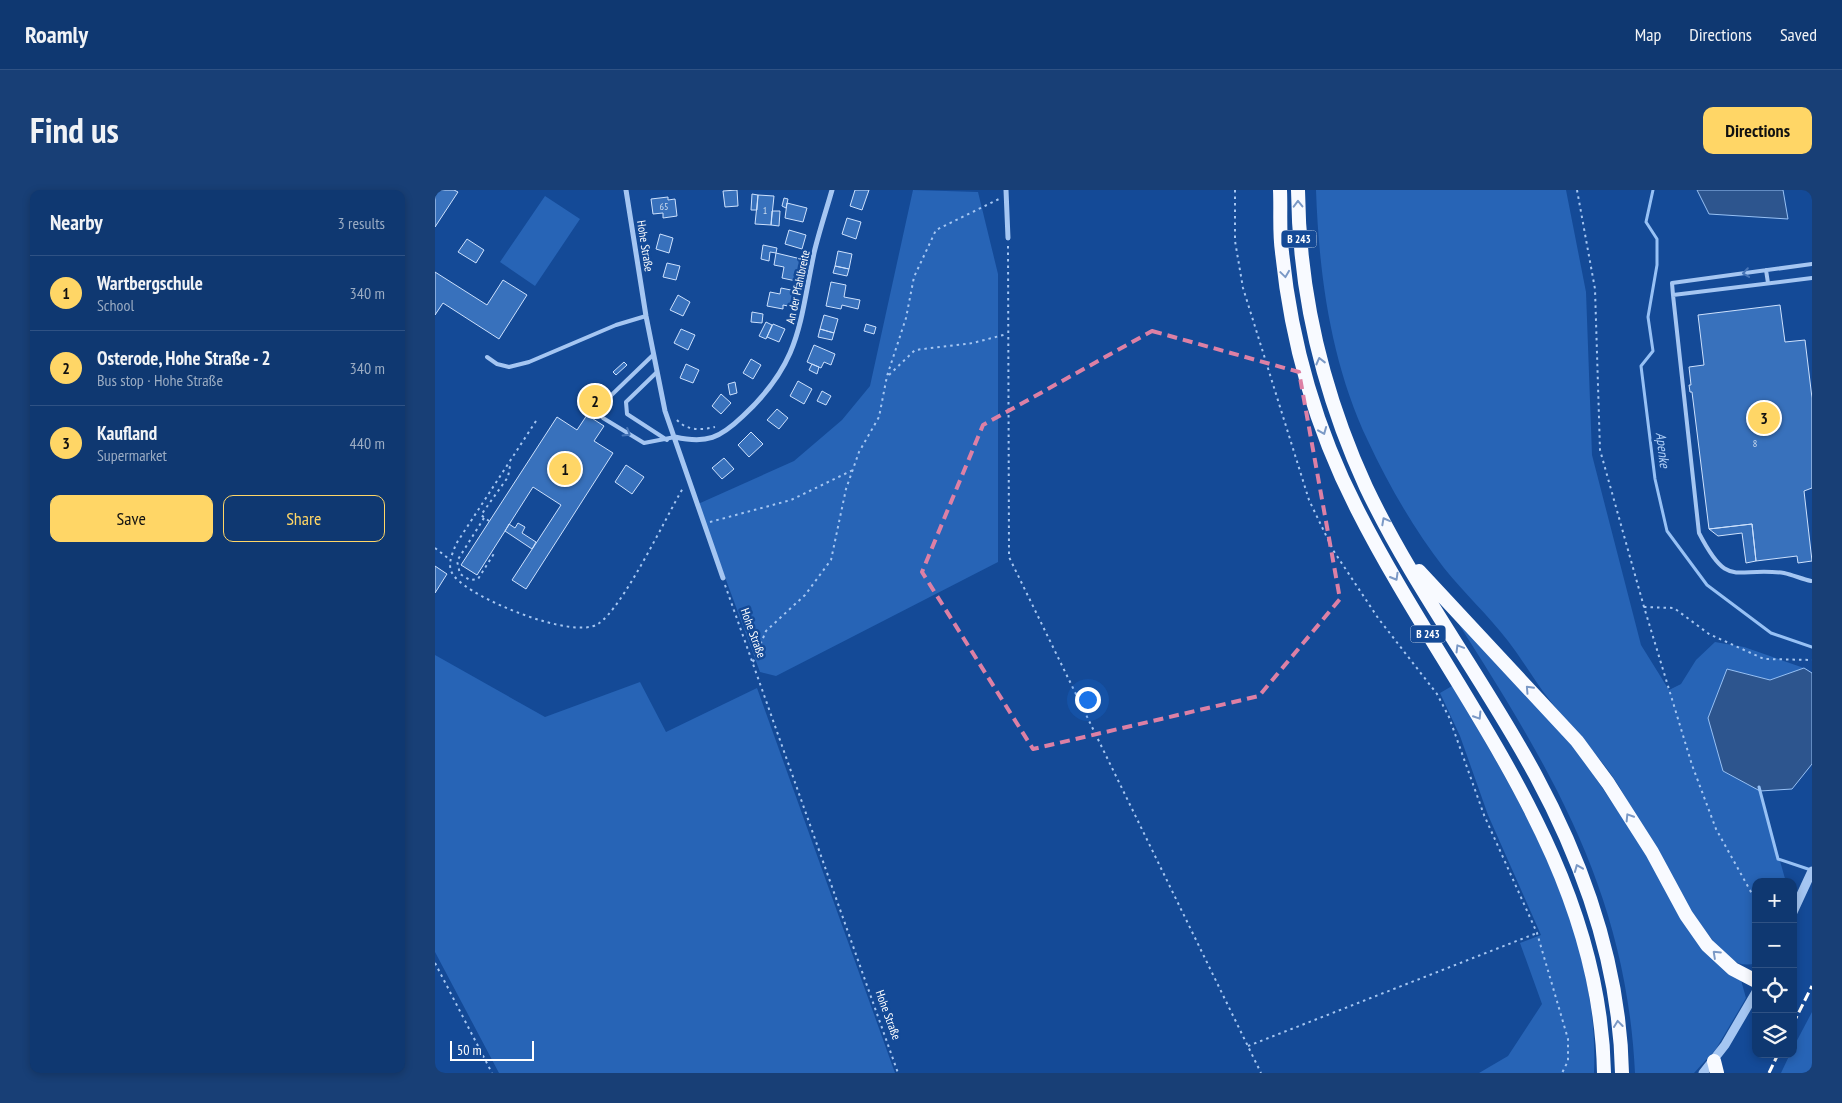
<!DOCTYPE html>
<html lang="en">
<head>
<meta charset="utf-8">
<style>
  :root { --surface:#0f3871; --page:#183f76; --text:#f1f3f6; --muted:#9bacc3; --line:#2f5284; --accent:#ffd666 }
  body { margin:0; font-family:"PT Sans Narrow",sans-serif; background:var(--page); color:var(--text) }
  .controls { position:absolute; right:15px; bottom:15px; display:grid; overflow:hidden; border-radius:10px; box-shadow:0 2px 8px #0003 }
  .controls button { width:45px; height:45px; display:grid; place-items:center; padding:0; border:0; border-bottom:1px solid var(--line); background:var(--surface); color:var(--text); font:25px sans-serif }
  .scale { position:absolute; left:15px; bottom:12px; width:84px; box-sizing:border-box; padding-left:5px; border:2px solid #fff; border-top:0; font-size:14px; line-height:18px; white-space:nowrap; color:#fff; -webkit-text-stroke:4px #144a97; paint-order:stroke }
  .you { position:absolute; left:652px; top:509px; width:18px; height:18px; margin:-12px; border:4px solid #fff; border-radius:50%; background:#1a73e8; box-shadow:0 0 0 8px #1a73e833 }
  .badge { display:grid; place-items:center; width:32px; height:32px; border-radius:50%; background:var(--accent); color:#111; font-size:16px; font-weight:700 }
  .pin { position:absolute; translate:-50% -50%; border:2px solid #fff; box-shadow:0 1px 5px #0006 }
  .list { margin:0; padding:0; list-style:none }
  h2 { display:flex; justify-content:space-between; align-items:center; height:65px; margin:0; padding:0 20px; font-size:21px }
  h2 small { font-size:16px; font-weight:400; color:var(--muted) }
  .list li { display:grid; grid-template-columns:32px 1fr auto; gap:15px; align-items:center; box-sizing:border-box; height:75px; padding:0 20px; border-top:1px solid var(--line) }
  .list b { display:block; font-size:19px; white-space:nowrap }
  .list p { margin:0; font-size:16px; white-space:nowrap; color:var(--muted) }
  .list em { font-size:16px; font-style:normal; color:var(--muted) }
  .actions { display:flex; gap:10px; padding:15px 20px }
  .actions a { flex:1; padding:11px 0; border:1px solid var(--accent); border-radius:10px; text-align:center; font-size:18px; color:var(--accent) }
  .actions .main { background:var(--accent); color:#111 }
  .icon { flex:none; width:28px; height:28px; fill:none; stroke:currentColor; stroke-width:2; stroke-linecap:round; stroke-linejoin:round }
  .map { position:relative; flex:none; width:1377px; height:883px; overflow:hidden; border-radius:10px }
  header { display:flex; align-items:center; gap:30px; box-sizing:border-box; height:70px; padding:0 25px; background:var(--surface); border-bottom:1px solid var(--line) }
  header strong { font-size:24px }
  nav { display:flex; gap:28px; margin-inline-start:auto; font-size:18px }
  .intro { display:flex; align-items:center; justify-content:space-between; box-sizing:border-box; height:120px; padding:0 30px }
  h1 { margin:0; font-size:35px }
  .button { padding:12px 22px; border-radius:10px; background:var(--accent); color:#111; font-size:18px; font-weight:700 }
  main { display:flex; gap:30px; padding:0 30px }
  aside { flex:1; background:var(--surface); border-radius:10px; box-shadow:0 2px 8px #0003 }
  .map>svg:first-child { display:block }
  .green { fill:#2764b6 }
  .water { fill:#2d558e; stroke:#97c1f5 }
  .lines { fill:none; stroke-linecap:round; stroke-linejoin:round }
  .stream { stroke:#97c1f5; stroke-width:3 }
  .building { fill:#3871bc; stroke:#cde1fd }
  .path { stroke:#a5c6f2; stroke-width:2; stroke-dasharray:2.5 4; stroke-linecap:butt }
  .service { stroke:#a5c6f2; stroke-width:4 }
  .minor { stroke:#a5c6f2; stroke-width:5 }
  .tertiary { stroke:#a5c6f2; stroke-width:9 }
  .trunk { stroke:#f8faff; stroke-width:14 }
  .rail { stroke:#fff; stroke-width:3; stroke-dasharray:9 4; stroke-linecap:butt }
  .oneway { stroke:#7b99c6 }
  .oneway2 { stroke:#4775b7 }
  .marked { fill:none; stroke:#dd80a5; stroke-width:4; stroke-dasharray:10 6; stroke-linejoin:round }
  .labels { text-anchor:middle; stroke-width:5; stroke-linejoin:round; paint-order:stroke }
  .number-label { font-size:10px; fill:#cddcee }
  .shield { fill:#144a97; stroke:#b8c9e0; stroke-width:1 }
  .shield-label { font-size:11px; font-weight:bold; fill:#fff }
  .street-label { font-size:12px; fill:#fff; stroke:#144a97 }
  .water-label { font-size:14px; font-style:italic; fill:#b1d1f9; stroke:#144a97 }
</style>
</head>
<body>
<header>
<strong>Roamly</strong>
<nav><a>Map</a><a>Directions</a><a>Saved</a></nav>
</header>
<div class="intro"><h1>Find us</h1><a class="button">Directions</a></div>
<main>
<aside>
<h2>Nearby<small>3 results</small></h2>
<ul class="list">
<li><span class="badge">1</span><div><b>Wartbergschule</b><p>School</p></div><em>340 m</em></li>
<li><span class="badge">2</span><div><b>Osterode, Hohe Straße - 2</b><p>Bus stop · Hohe Straße</p></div><em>340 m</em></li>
<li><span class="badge">3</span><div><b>Kaufland</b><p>Supermarket</p></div><em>440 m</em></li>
</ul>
<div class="actions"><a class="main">Save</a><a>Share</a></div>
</aside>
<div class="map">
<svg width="1377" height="883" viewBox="0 0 1377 883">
  <rect width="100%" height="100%" fill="#144a97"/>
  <path class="green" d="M478,0L543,2L563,84V372L341,486L325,482L263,314L359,271L407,230L435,196Z
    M881,0H1131L1151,102L1157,265L1206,455L1234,500L1246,494L1261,470L1280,452L1309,457L1369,478L1335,490L1292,479L1288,581L1325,601L1351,692H1321V773C1315,775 1309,775 1303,773C1270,759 1206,634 1185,598C1165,565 1136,538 1113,508C1099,490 1087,469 1073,451C1053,425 1029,403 1009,378C979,339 954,296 933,251C896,173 884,86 881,0Z
    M110,6L145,29L100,96L65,72Z
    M1020,428L1139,556L1212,664L1306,790L1311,808L1281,859L1259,883H1200C1191,700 1115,578 1020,428Z
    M0,465L110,527L205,492L231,542L322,498L460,883H64L0,762Z
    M1017,496C1087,613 1165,742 1159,883H1044L1073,866L1107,814L1085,753L1106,745L1053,625L1025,546L1005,503Z
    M1377,822V883H1346L1355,864H1358V858Z"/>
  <path class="water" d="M1262,0H1348L1353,29L1274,24Z
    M1369,478L1377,483V574L1357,599L1325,601L1288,581L1273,528L1292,479L1335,490Z"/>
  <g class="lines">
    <path class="stream" d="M1218,0L1211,32L1222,49V75L1213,127L1218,161L1206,176L1220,289L1232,341L1272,395L1336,443L1377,457
      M1324,597L1343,669L1376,680"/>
  </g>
  <path class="building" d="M0,0H19L23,2L0,37Z
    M302,0L303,16L290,17L288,1Z
    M420,0H434L427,20L415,16Z
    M317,4L323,5L322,20H316Z
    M323,5L339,6L336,35L320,34Z
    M233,7V10L240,9L242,26L228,28V23L218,24L216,9Z
    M349,8L353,9L351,18L347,16Z
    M352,13L372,18L368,32L350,28Z
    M337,21H345L344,36L336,35Z
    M412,28L426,32L421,49L407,44Z
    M354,40L371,45L367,59L350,54Z
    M225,44L238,48L234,63L221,59Z
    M32,49L49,60L41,73L23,62Z
    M328,55L342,58L341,63L335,62L334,71L326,69Z
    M403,61L417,64L414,79L400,76Z
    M341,63L366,69L361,91L347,88L349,77L339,75Z
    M232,73L245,76L241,90L228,87Z
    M400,76L414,79L412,86L398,83Z
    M0,82L52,115L68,90L92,105L64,149L8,113L0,125Z
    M396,92L411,95L409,107L425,110L423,119L407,115L406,119L391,116Z
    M346,98L361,101L358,117L348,115V119L332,116L335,102L345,104Z
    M243,105L255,112L248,126L235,120Z
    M1345,115L1350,152L1370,150L1377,208V298L1369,301L1377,371L1363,373L1362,366L1321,371L1317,334L1274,339L1257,202H1255L1254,195H1256L1254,177L1269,175L1263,125Z
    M317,122L328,124L327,133L316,132Z
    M389,125L403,129L399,143L385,139Z
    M331,132L337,135L331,149L324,146Z
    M338,134L350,139L344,152L332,147Z
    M431,134L441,137L439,144L429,141Z
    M246,139L260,145L253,160L239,153Z
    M385,139L399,143L397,150L383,147Z
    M379,155L400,164L396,175L389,172L386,178L372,172Z
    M316,169L326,175L318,189L308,183Z
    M189,172L192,175L181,185L178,182Z
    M251,174L264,180L258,193L245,188Z
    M377,174L384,177L382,184L374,180Z
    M363,191L377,199L369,214L355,206Z
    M300,192L302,203L295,205L293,194Z
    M166,194L169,197L158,208L156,204Z
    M387,201L396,206L391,215L382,211Z
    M286,204L296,213L286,224L277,216Z
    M342,219L353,228L344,239L332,230Z
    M152,225L169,236L159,251L178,263L91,399L77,390L126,315L98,297L42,385L26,375L122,227L142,240Z
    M316,242L328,254L314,267L303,255Z
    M289,268L299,279L287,289L277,278Z
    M191,275L209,287L197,304L180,292Z
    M83,333L90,337L87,343L101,352L97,359L70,341L74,334L80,338Z
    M1317,334L1321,371L1311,373L1307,343L1283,346L1274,339Z
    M0,376L12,384L0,403Z"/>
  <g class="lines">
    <path class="path" d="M800,0V51L808,98L874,310L898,360L943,428L1002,504L1014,527L1049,625L1102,743L1133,849V871L1127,883
      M1142,0L1160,99L1165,260L1209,417L1257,575L1281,639L1321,711
      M573,56L574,367L826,883
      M454,185L480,160L538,153L572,144
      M242,230C252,241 267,240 280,237
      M101,231L21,354C17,365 11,376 19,386C37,409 138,450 163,434C188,418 231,327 248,298
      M49,328L22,371L25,384L35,390L43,389L60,362
      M54,331L46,325L73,287L75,276
      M275,332L356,310L418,280
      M0,358L14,369
      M290,395L463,883
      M1209,417L1239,418L1274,444L1329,469L1377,470
      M318,472L331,441L370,405L396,370L411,299L424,262L444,227L452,186L471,128L479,87L501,40L564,9
      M0,773L57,883
      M813,856L1102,743"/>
    <path class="service" d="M1377,74L1237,93L1238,105L1377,88
      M1331,80L1333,93
      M1238,105L1264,343C1294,401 1299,376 1349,383C1358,385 1367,389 1376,391
      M218,165L161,220L168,228L209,253L240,247
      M52,167L62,174L74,177L94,172L181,135L211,126
      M221,183L191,212L192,224L232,250"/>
    <path class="minor" d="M191,0L211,126L230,221L288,388
      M571,0L573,48
      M240,247C272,254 285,248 308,226C366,172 364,135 379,63C384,42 391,21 397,0"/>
    <path class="tertiary" d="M1358,722L1377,681
      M1268,883L1290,855L1321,802"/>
    <path class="trunk" d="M845,0C846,21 844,42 847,62C856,151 881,239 922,319C1015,503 1165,665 1169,883
      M863,0C864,103 888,203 931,297C979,398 1048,488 1101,586C1150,677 1185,779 1187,883
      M984,381L1142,551L1173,593L1217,662L1251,725L1272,755L1298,779L1321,791
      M1279,871L1282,883"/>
    <path class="rail" d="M1358,834L1377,796
      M1334,883L1343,864"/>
  </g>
  <defs><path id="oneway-chevron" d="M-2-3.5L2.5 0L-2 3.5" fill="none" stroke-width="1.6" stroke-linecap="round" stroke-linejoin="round" transform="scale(1.25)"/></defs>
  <g class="oneway">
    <use href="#oneway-chevron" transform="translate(863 14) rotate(-91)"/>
    <use href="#oneway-chevron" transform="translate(850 84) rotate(82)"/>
    <use href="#oneway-chevron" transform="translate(885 171) rotate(-104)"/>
    <use href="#oneway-chevron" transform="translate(888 241) rotate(68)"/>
    <use href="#oneway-chevron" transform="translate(950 331) rotate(-118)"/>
    <use href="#oneway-chevron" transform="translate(960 387) rotate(60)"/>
    <use href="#oneway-chevron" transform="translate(1024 458) rotate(-121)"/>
    <use href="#oneway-chevron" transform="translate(1094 499) rotate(-133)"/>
    <use href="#oneway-chevron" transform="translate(1043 526) rotate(58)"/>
    <use href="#oneway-chevron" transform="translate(1194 627) rotate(-122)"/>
    <use href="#oneway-chevron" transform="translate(1143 678) rotate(-112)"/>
    <use href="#oneway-chevron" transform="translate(1281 764) rotate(-137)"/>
    <use href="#oneway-chevron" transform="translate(1183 834) rotate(-97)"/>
  </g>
  <g class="oneway2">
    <use href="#oneway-chevron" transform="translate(1311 83) rotate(172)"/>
    <use href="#oneway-chevron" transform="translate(192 243) rotate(32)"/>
  </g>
  <path class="marked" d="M717,141L864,182L905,409L824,506L598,559L487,382L548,235Z"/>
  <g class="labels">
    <g class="number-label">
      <text x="229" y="20">65</text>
      <text x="330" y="24">1</text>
      <text x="1320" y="257">8</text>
    </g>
    <g class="shield">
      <rect x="846.5" y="40.5" width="35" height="17" rx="4"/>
      <rect x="975.5" y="435.5" width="35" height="17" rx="4"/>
    </g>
    <g class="shield-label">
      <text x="864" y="53">B 243</text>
      <text x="993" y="448">B 243</text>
    </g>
    <g class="street-label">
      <text transform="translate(210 56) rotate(81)" y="4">Hohe Straße</text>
      <text transform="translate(363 97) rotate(-78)" y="4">An der Pfahlbreite</text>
      <text transform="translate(318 443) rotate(70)" y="4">Hohe Straße</text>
      <text transform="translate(453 825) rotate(70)" y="4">Hohe Straße</text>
    </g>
    <g class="water-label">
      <text transform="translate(1228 260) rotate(83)" y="5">Apenke</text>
    </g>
  </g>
</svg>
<div class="controls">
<button>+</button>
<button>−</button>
<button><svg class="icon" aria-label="locate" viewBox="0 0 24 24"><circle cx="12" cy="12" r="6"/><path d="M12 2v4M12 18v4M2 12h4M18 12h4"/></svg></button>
<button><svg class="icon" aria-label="layers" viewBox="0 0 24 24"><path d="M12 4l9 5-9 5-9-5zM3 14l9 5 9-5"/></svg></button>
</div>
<div class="scale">50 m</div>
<div class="you"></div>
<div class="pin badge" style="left:130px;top:279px">1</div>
<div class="pin badge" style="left:160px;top:211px">2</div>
<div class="pin badge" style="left:1329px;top:228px">3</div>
</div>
</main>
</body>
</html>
